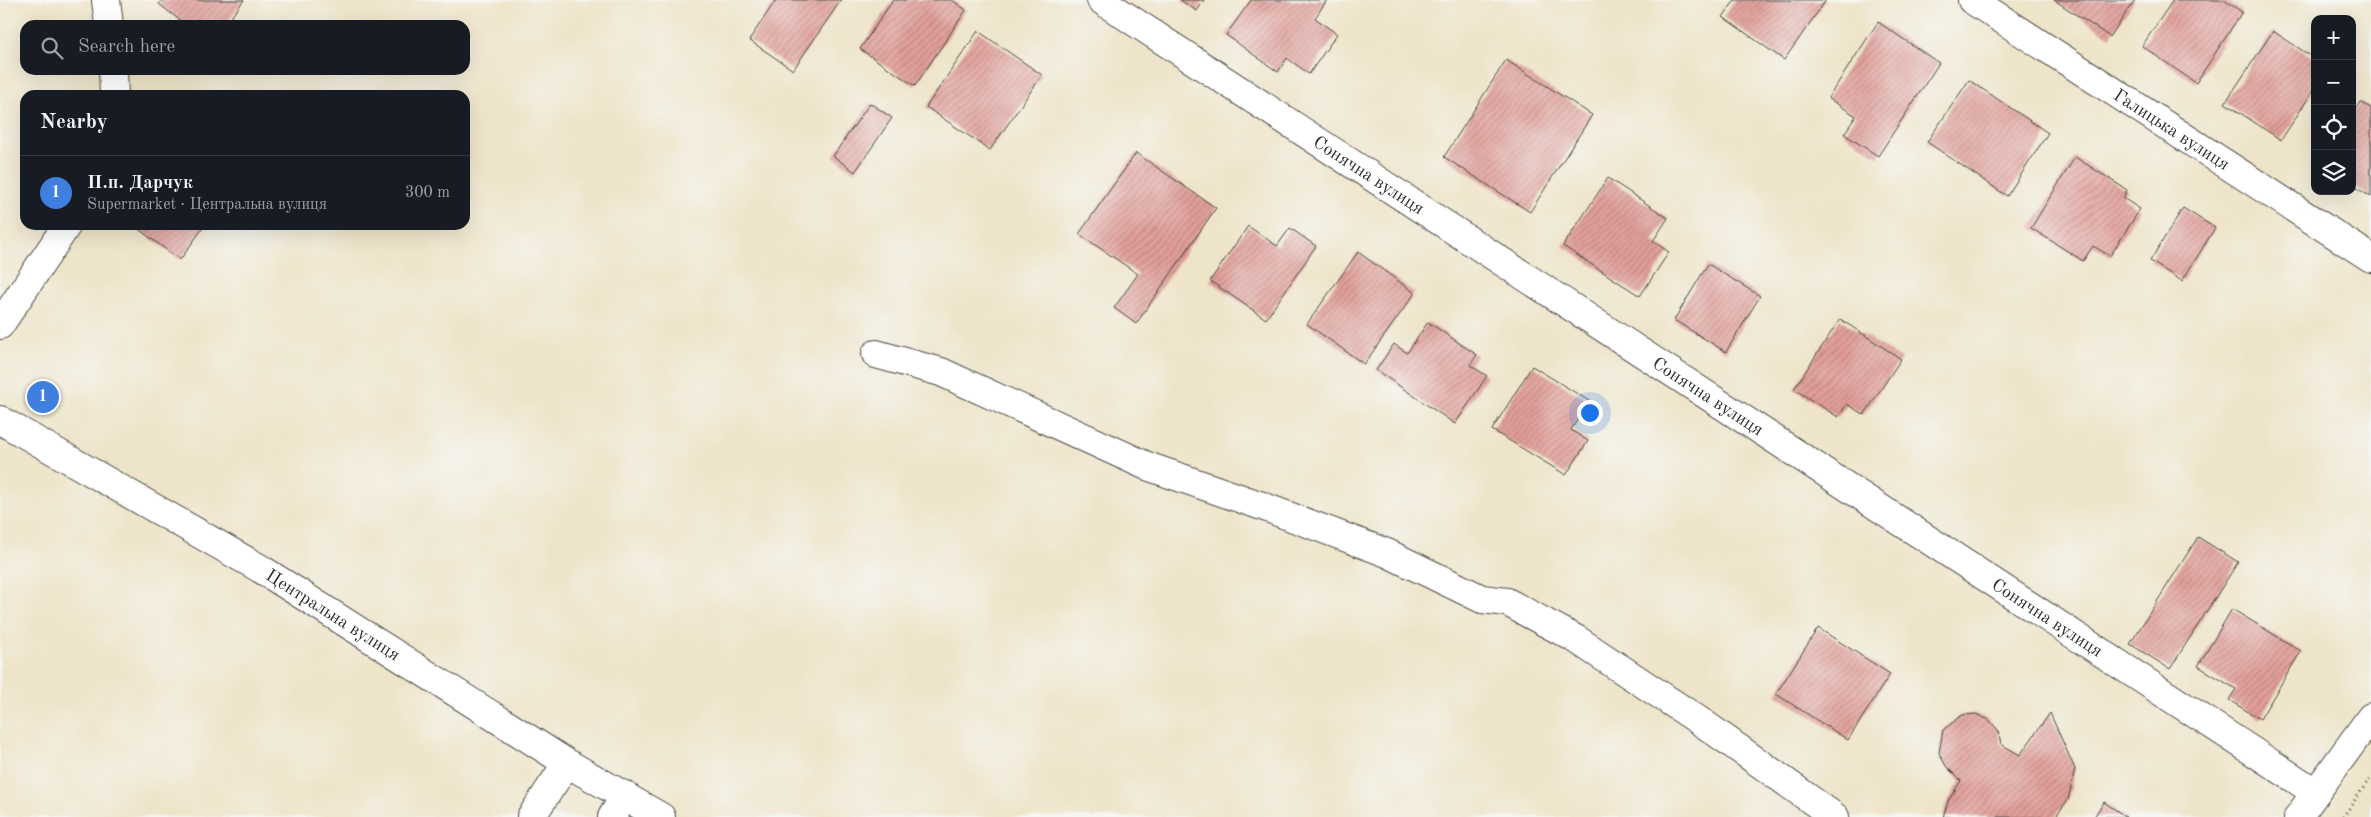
<!DOCTYPE html>
<html lang="en">
<head>
<meta charset="utf-8">
<style>
  :root { --surface:#171b24; --page:#242831; --text:#f1f3f6; --muted:#9ea1a6; --line:#363941; --accent:#2563eb }
  body { margin:0; font-family:"Old Standard TT",serif; background:var(--page); color:var(--text) }
  .controls { position:absolute; right:15px; top:15px; display:grid; overflow:hidden; border-radius:10px; box-shadow:0 5px 20px #0002 }
  .controls button { width:45px; height:45px; display:grid; place-items:center; padding:0; border:0; border-bottom:1px solid var(--line); background:var(--surface); color:var(--text); font:25px sans-serif }
  .you { position:absolute; left:1589px; top:412px; width:18px; height:18px; margin:-12px; border:4px solid #fff; border-radius:50%; background:#1a73e8; box-shadow:0 0 0 8px #1a73e833 }
  .badge { display:grid; place-items:center; width:32px; height:32px; border-radius:50%; background:var(--accent); color:#fff; font-size:16px; font-weight:700 }
  .pin { position:absolute; translate:-50% -50%; border:2px solid #fff; box-shadow:0 1px 5px #0006 }
  .list { margin:0; padding:0; list-style:none }
  h2 { display:flex; justify-content:space-between; align-items:center; height:65px; margin:0; padding:0 20px; font-size:21px }
  h2 small { font-size:16px; font-weight:400; color:var(--muted) }
  .list li { display:grid; grid-template-columns:32px 1fr auto; gap:15px; align-items:center; box-sizing:border-box; height:75px; padding:0 20px; border-top:1px solid var(--line) }
  .list b { display:block; font-size:19px; white-space:nowrap }
  .list p { margin:0; font-size:16px; white-space:nowrap; color:var(--muted) }
  .list em { font-size:16px; font-style:normal; color:var(--muted) }
  .icon { flex:none; width:28px; height:28px; fill:none; stroke:currentColor; stroke-width:2; stroke-linecap:round; stroke-linejoin:round }
  .map { position:relative; flex:none; width:2371px; height:817px; overflow:hidden }
  .search { position:absolute; background:var(--surface); box-shadow:0 5px 20px #0002; left:20px; top:20px; width:450px; height:55px; display:flex; align-items:center; gap:12px; box-sizing:border-box; padding:0 18px; border-radius:15px; color:var(--muted); font-size:19px }
  .panel { position:absolute; background:var(--surface); box-shadow:0 5px 20px #0002; left:20px; top:90px; width:450px; height:140px; border-radius:15px }
  .map>svg:first-child { display:block }
  .building { fill:url(#building-hatch) }
  .lines { fill:none; stroke-linecap:round; stroke-linejoin:round }
  .minor-casing { stroke:#484743; stroke-width:30 }
  .major-casing { stroke:#484743; stroke-width:30 }
  .path { stroke:#484743; stroke-width:3; stroke-dasharray:1 4; stroke-linecap:butt }
  .minor { stroke:#fff; stroke-width:28 }
  .major { stroke:#fff; stroke-width:28 }
  .labels { text-anchor:middle; stroke-width:5; stroke-linejoin:round; paint-order:stroke }
  .street-label { font-size:18px; fill:#2b2b2b; stroke:#f6f6f2 }
</style>
</head>
<body>
<div class="map">
<svg width="2371" height="817" viewBox="0 0 2371 817">
  <defs>
    <pattern id="building-hatch" width="6" height="6" patternUnits="userSpaceOnUse" patternTransform="scale(1.25)"><rect width="6" height="6" fill="#e29f9a"/><path d="M-1 1l2-2M0 6l6-6M5 7l2-2" fill="none" stroke="#b7827e"/></pattern>
  </defs>
  <rect width="100%" height="100%" fill="#f6f6f2"/>
  <filter id="ink" filterUnits="userSpaceOnUse"><feTurbulence type="fractalNoise" baseFrequency=".02" numOctaves="2"/><feDisplacementMap in="SourceGraphic" scale="10" xChannelSelector="R" yChannelSelector="G"/><feConvolveMatrix kernelMatrix="1 2 1 2 8 2 1 2 1" color-interpolation-filters="sRGB"/></filter>
  <filter id="wash" filterUnits="userSpaceOnUse"><feTurbulence type="fractalNoise" baseFrequency=".0096" numOctaves="4" result="noise"/><feDisplacementMap in="SourceGraphic" scale="20" xChannelSelector="R" yChannelSelector="G"/><feGaussianBlur stdDeviation="1.12" result="paint"/><feColorMatrix in="noise" values="0 0 0 0 0 0 0 0 0 0 0 0 0 0 0 0 0 1.4 0 .05"/><feComposite in="paint" operator="in"/></filter>
  <g filter="url(#wash)">
    <rect width="100%" height="100%" fill="#eee4c9"/>
    <g id="blocks">
      <path class="building" d="M162,0H244L225,25H186L159,4Z
        M776,0H841L793,70L749,40Z
        M893,0H952L966,10L915,86L860,49Z
        M1180,0H1204L1197,11Z
        M1251,0H1327L1315,18L1337,34L1309,74L1287,58L1278,72L1226,35Z
        M1735,0H1826L1784,60L1723,17Z
        M2054,0H2135L2110,37Z
        M2173,0H2224L2242,12L2196,83L2142,46Z
        M1878,22L1939,63L1878,156L1844,134L1856,116L1828,98Z
        M978,31L1042,75L990,150L926,107Z
        M2273,31L2315,59V88L2281,140L2225,103Z
        M1506,60L1592,115L1530,212L1444,157Z
        M1969,80L2048,133L2007,196L1927,142Z
        M2361,102L2371,108V197L2352,185V116Z
        M870,103L892,118L855,172L833,156Z
        M1136,153L1216,208L1136,324L1114,308L1138,274L1079,234Z
        M2075,157L2127,190L2123,198L2140,209L2110,256L2093,246L2083,261L2031,228Z
        M1608,178L1668,218L1653,241L1669,252L1640,296L1563,246Z
        M2183,208L2215,228L2182,281L2150,261Z
        M133,225H205L180,260Z
        M1248,226L1277,246L1290,228L1316,246L1266,319L1210,281Z
        M1358,252L1415,293L1364,364L1307,324Z
        M1708,264L1760,296L1726,352L1674,320Z
        M1840,319L1901,359L1864,415L1847,404L1838,417L1794,389Z
        M1428,322L1477,355L1470,365L1487,376L1455,424L1376,370L1394,344L1407,353Z
        M1532,366L1589,401L1571,430L1588,441L1566,475L1492,430Z
        M2198,537L2238,562L2170,669L2130,644Z
        M2232,609L2301,651L2260,719L2229,700L2236,689L2198,666Z
        M1818,628L1890,674L1848,740L1776,694Z
        M2050,713L2075,769L2068,800L2055,817H1943L1949,799L1961,781L1946,766L1939,753L1943,730L1962,715L1976,714L1989,720L1998,730L2001,744L2020,755Z
        M2104,802L2126,817H2094Z"/>
    </g>
  </g>
  <g filter="url(#ink)">
    <use href="#blocks" fill-opacity="0" stroke="#484743" stroke-width="1"/>
    <g class="lines">
      <defs>
        <g id="minor">
          <path d="M106,0L109,25"/>
          <path id="s1" d="M1101,0L2315,792"/>
          <path id="s2" d="M1972,0L2371,258"/>
          <path d="M113,70L114,95"/>
          <path d="M0,325L67,225"/>
          <path d="M876,354L941,372L1147,466L1262,506L1387,553L1482,599L1507,602L1576,639L1707,726L1835,817"/>
          <path d="M531,817L567,763"/>
          <path d="M612,817L625,795"/>
          <path d="M2298,817L2371,717"/>
        </g>
        <g id="major">
          <path id="s3" d="M0,420L261,569L567,763L661,817"/>
        </g>
      </defs>
      <use href="#minor" class="minor-casing"/>
      <use href="#major" class="major-casing"/>
      <path class="path" d="M2343,817L2371,777"/>
      <use href="#minor" class="minor"/>
      <use href="#major" class="major"/>
    </g>
  </g>
  <g class="labels">
    <g class="street-label">
      <text dy="6" stroke="none"><textPath href="#s2" startOffset="238">Галицька вулиця</textPath></text>
      <text dy="6" stroke="none"><textPath href="#s1" startOffset="320">Сонячна вулиця</textPath></text>
      <text dy="6" stroke="none"><textPath href="#s1" startOffset="725">Сонячна вулиця</textPath></text>
      <text dy="6" stroke="none"><textPath href="#s3" startOffset="386">Центральна вулиця</textPath></text>
      <text dy="6" stroke="none"><textPath href="#s1" startOffset="1130">Сонячна вулиця</textPath></text>
    </g>
  </g>
</svg>
<div class="controls">
<button>+</button>
<button>−</button>
<button><svg class="icon" aria-label="locate" viewBox="0 0 24 24"><circle cx="12" cy="12" r="6"/><path d="M12 2v4M12 18v4M2 12h4M18 12h4"/></svg></button>
<button><svg class="icon" aria-label="layers" viewBox="0 0 24 24"><path d="M12 4l9 5-9 5-9-5zM3 14l9 5 9-5"/></svg></button>
</div>
<div class="you"></div>
<div class="pin badge" style="left:43px;top:397px;background:#3f7fe0">1</div>
<div class="search"><svg class="icon" aria-label="search" viewBox="0 0 24 24"><circle cx="10" cy="10" r="6"/><path d="M15 15l6 6"/></svg>Search here</div>
<section class="panel">
<h2>Nearby<small></small></h2>
<ul class="list">
<li><span class="badge" style="background:#3f7fe0">1</span><div><b>П.п. Дарчук</b><p>Supermarket · Центральна вулиця</p></div><em>300 m</em></li>
</ul>
</section>
</div>
</body>
</html>
